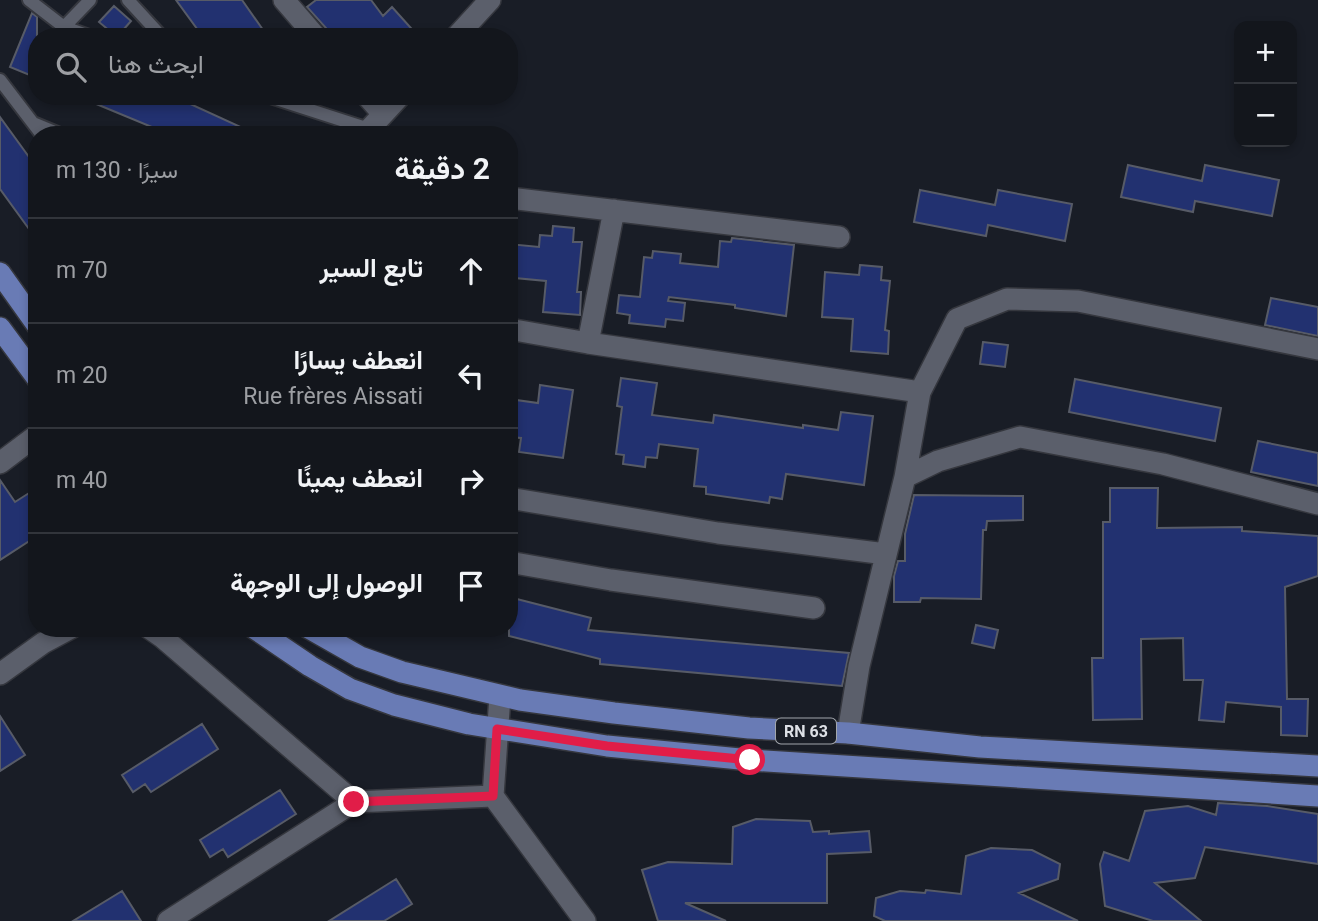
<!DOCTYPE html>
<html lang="ar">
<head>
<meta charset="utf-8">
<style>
  :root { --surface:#13161c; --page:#202329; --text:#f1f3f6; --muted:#9d9fa3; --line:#32353b }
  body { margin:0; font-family:Roboto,Vazirmatn,sans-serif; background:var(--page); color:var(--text); direction:rtl }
  .controls { position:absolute; right:21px; top:21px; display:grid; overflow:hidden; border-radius:14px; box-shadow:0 4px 10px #0003 }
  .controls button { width:63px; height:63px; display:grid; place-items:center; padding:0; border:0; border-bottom:2px solid var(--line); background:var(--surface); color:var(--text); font:35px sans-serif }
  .stop { position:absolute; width:21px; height:21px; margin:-16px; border:5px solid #e11d48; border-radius:50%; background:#fff }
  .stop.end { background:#e11d48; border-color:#fff; box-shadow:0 2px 7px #0008 }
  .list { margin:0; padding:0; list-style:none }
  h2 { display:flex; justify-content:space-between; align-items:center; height:91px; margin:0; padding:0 28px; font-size:30px }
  h2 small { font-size:23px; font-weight:400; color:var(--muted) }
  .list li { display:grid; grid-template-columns:46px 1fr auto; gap:21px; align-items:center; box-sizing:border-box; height:105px; padding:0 28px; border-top:2px solid var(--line) }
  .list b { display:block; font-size:26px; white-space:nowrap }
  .list p { margin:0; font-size:23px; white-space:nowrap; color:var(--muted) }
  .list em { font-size:23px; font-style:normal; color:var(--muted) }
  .icon { flex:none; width:38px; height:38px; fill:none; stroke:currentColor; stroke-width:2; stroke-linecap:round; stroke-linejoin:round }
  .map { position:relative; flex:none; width:1318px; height:921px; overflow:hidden; direction:ltr }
  .search { position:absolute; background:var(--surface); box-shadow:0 4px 10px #0003; left:28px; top:28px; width:490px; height:77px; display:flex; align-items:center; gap:18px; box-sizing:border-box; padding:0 24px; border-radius:28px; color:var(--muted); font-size:26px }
  .panel { position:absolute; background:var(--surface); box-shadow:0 4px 10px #0003; left:28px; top:126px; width:490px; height:511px; border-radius:28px; direction:rtl }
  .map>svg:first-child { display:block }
  .building { fill:#223170; stroke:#575b67; stroke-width:2 }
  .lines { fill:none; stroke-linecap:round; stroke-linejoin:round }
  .lane-casing { stroke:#35373e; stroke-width:16 }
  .street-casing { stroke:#35373e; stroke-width:24 }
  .primary-casing { stroke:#35373e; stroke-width:24 }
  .lane { stroke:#5b5f6b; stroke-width:12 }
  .street { stroke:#5b5f6b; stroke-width:21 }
  .primary { stroke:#697bb5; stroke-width:21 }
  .route { stroke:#e11d48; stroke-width:9 }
  .labels { text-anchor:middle; stroke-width:5; stroke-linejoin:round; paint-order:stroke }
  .shield { fill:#191d26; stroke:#a2a6ac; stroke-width:2 }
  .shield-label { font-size:16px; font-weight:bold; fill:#dde0e6 }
</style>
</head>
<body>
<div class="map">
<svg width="1318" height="921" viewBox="0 0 1318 921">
  <rect width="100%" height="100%" fill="#191d26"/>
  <path class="building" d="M176,0H242L268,37H203Z
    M316,0H371L383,16L392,7L419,37H329L326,28L307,7Z
    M114,6L131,21L117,37L99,22Z
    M32,13L37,17V78L10,67Z
    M77,96H173L258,135H171Z
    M0,117L37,168V240L0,189Z
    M1128,165L1202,181L1205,165L1279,180L1272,216L1195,201L1193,212L1121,197Z
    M920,190L995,205L998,190L1072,204L1065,241L988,225L986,236L914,222Z
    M553,226L574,228L573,242H582L577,292H581L580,315L543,312L546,281L515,278V271L509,270V244L539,247L540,235L552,236Z
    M732,238L794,245L786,316L735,308V305L669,297L668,301L685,303L683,321L666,319L665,327L629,323L630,315L617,313L619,295L640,297L644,257L652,258L653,251L681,254L680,263L718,267L720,241L731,242Z
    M860,265L882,267L881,280L890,281L885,330L889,331L888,354L851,351L853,319L822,317L825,272L859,275Z
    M1271,298L1318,307V336L1265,325Z
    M983,342L1008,345L1005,367L980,364Z
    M621,378L657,383L652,415L713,423L714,415L803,428V425L838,430L841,412L873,416L864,485L786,474L782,499L770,497L769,503L706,494V487L694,486L698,449L659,444L657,458L646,457L645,467L623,464L624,455L616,454L622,407L617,406Z
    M1075,379L1221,408L1215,441L1069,412Z
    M540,385L573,390L563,458L519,452L521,438L509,437V399L538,403Z
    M1258,441L1318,453V486L1251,472Z
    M0,480L15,502L37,488V536L0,560Z
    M1110,488H1158L1157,528L1242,527V531L1318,536V576L1285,587L1287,699H1308L1307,736L1281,735V707L1226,702L1224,722L1199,720L1203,680H1184L1183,638L1141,639L1142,719L1093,720L1092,658H1103V522H1110Z
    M914,495L1023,496V520L987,521L986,530H983L981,599L921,598L920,602H894V576L898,561H905V534Z
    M509,597L591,618L588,630L849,653L842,686L600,664V659L509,636Z
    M976,625L998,630L994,648L972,643Z
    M0,716L25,755L0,771Z
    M202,724L218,749L151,792L145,784L133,792L122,775Z
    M280,790L296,814L228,857L223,849L210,857L200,840Z
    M1218,803L1267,806L1318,814V864L1205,847L1195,878L1155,883L1201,921H1153L1105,906L1100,864L1104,852L1129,861L1145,811L1188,806L1216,815Z
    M756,819L810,821L813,832L829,831V834L869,831L871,852L827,854V903H685L726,921H658L642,870L668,862L732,864L733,827Z
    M991,848L1032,850L1060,864L1058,879L1019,893L1078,921H885L874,916L876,898L900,891L925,893L926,890L961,894L966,856Z
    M396,879L412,904L384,921H329Z
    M122,891L141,921H73Z"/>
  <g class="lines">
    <defs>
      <path id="lane" d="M29,0L64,27L92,37
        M128,0L162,37
        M64,27L90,0
        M0,80L42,135
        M267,96L369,129
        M33,123L62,135"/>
      <path id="street" d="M284,0L316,37
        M456,37L490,0
        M367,96L383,114
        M364,135L400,96
        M509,198L839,237
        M509,329L588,343L920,392
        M588,343L614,210
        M0,463L37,435
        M905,477L938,461L1020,437L1163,464L1318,504
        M509,498L718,533L886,554
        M509,562L611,580L814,608
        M149,628L162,637L354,802
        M0,674L43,643L71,628
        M500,696L493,796L585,921
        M848,733L859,666L905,477L920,392L957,319L1007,299L1078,301L1318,349
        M168,921L354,802L493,796"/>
      <path id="primary" d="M0,273L37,325
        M0,328L37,378
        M254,628L310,666L350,689L394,705L469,724L607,746L750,760L1318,796
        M309,628L360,657L402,672L520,700L614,713L749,728L848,733L980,747L1318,766"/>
    </defs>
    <use href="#lane" class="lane-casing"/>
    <use href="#street" class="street-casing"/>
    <use href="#primary" class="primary-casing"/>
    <use href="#lane" class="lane"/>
    <use href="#street" class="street"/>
    <use href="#primary" class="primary"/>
  </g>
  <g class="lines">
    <path class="route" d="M354,802L493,796L497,729L607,746L750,760"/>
  </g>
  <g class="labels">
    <rect class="shield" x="776" y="718.5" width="60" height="25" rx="5"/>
    <g class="shield-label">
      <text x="806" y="737">RN 63</text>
    </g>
  </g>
</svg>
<div class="controls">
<button>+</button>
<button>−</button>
</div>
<div class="stop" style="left:750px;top:760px"></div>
<div class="stop end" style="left:354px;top:802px"></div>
<div class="search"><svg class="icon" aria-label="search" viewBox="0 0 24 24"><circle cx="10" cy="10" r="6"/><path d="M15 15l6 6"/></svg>ابحث هنا</div>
<section class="panel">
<h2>2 دقيقة<small>سيرًا · 130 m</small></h2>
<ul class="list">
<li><svg class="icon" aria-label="ahead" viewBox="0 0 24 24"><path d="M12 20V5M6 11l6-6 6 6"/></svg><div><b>تابع السير</b></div><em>70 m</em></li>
<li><svg class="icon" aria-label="left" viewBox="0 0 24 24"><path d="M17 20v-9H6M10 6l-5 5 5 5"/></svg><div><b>انعطف يسارًا</b><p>Rue frères Aissati</p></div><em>20 m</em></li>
<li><svg class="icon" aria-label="right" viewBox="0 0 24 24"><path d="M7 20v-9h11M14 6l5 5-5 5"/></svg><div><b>انعطف يمينًا</b></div><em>40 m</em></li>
<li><svg class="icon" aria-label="arrive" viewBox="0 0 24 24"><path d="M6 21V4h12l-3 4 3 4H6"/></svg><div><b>الوصول إلى الوجهة</b></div></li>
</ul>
</section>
</div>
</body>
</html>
